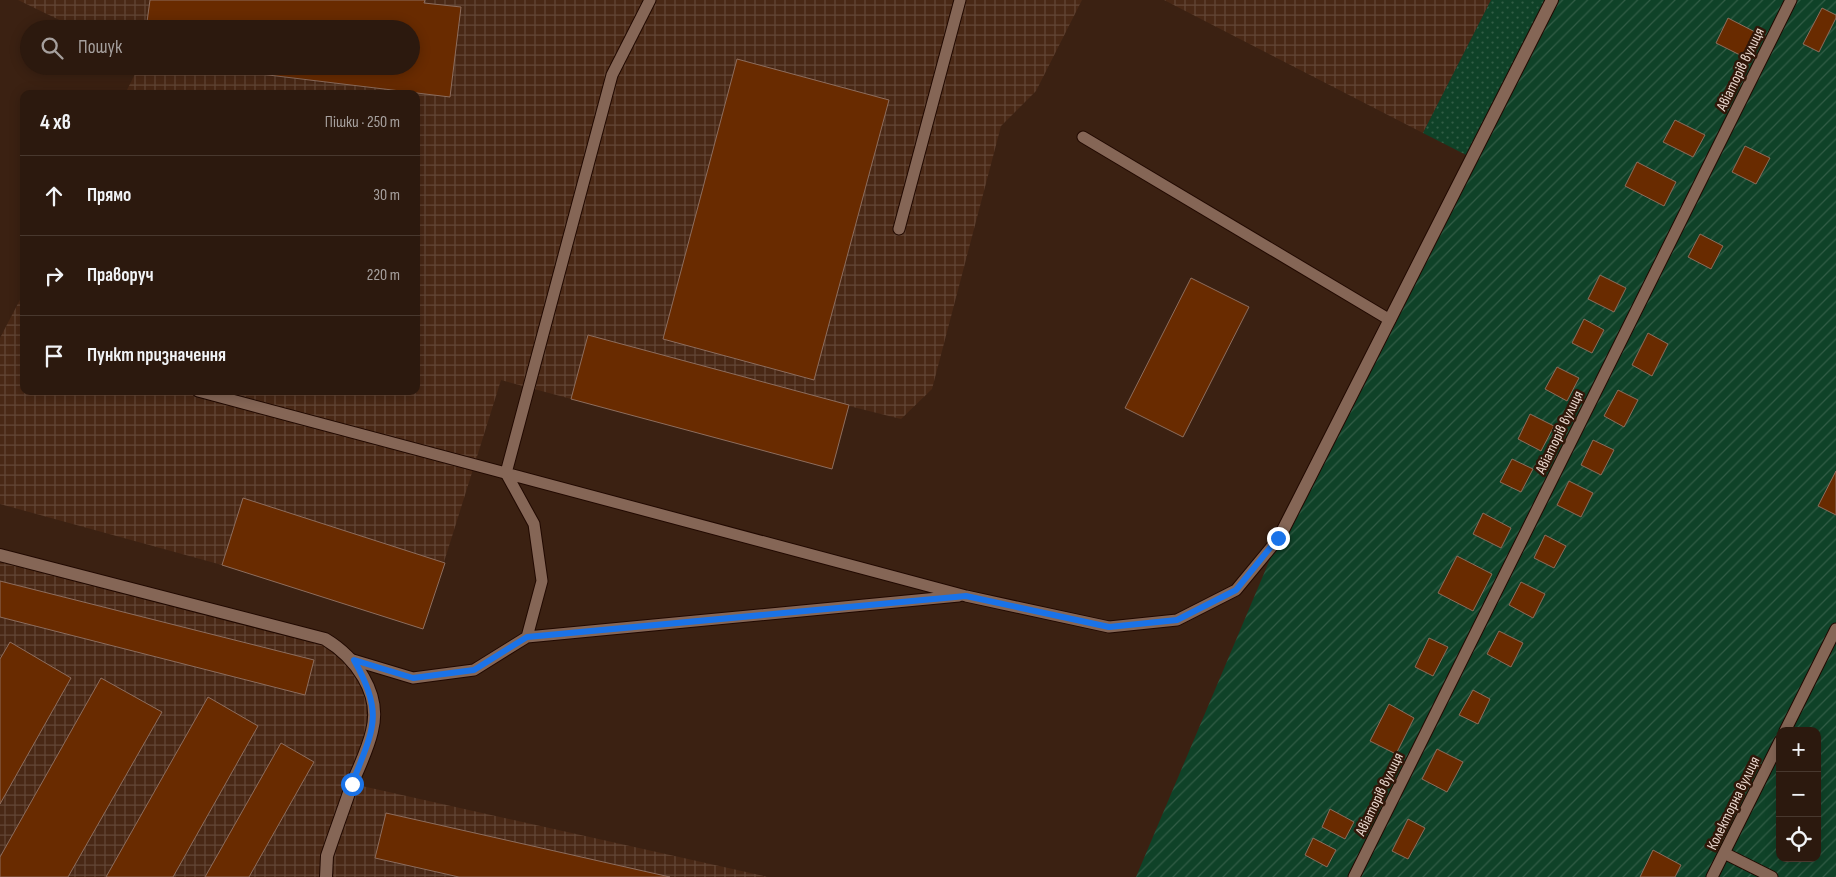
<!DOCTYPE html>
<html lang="uk">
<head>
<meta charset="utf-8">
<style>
  :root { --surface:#2c190e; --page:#38261c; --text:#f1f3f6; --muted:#a6a09e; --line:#48382e }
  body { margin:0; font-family:"Sofia Sans Condensed",sans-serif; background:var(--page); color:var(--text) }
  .controls { position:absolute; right:15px; bottom:15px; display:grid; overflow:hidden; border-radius:10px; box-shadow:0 2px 12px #0003 }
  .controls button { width:45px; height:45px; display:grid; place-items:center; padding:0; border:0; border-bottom:1px solid var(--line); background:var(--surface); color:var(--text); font:25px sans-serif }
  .stop { position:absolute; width:15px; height:15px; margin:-11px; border:4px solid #1a73e8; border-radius:50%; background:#fff }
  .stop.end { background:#1a73e8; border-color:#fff; box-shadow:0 1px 5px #0008 }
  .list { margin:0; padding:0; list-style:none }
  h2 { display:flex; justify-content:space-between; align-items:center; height:65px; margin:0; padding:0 20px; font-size:21px }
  h2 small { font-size:16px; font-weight:400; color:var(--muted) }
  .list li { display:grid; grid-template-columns:32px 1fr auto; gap:15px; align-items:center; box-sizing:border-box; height:80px; padding:0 20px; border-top:1px solid var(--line) }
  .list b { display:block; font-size:19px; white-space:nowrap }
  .list em { font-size:16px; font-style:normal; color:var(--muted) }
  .icon { flex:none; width:28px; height:28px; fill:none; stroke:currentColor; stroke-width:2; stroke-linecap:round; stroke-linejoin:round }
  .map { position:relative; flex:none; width:1836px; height:877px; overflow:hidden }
  .search { position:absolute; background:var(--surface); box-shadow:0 2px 12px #0003; left:20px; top:20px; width:400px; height:55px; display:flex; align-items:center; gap:12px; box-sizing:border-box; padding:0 18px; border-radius:28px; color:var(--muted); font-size:19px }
  .panel { position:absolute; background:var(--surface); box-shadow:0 2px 12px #0003; left:20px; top:90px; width:400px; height:305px; border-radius:10px }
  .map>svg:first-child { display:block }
  .industrial { fill:url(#industrial-grid) }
  .grass { fill:url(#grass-dots) }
  .garden { fill:url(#garden-furrows); fill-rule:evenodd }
  .building { fill:#692b00; stroke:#8d6d5d }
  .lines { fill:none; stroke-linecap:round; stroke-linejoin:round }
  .service-casing { stroke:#210900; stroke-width:13 }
  .minor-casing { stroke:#210900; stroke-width:14 }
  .service { stroke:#856656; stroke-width:11 }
  .minor { stroke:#856656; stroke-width:12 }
  .route { stroke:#1a73e8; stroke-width:6 }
  .labels { text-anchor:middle; stroke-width:5; stroke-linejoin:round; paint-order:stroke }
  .street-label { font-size:15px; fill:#ead8cf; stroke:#311709 }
</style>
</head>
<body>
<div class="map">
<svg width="1836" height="877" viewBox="0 0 1836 877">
  <defs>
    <pattern id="industrial-grid" width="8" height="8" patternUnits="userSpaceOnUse" patternTransform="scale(1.25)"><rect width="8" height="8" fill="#492815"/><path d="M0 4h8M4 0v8" fill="none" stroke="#634636"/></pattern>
    <pattern id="grass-dots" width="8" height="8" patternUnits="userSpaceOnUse" patternTransform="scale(1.25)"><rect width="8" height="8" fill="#0f4228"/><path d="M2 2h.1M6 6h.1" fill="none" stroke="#325d46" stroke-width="1.8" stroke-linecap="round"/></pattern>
    <pattern id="garden-furrows" width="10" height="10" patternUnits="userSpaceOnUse" patternTransform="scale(1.25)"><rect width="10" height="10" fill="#0f4228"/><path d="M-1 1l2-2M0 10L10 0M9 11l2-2" fill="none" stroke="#325d46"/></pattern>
  </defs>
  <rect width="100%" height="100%" fill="#3b2112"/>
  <path class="industrial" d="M18,0H1082L1036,91L1001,126L932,389L901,419L849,406L832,469L501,380L423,629L222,565L0,504V338L24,292V391H416V94H125L139,66H411V29H78Z
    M1164,0H1491L1423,133Z
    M0,555L340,648L373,706L353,784L768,877H0Z"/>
  <path class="grass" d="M1491,0H1552L1472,158L1423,133Z"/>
  <path class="garden" d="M1552,0H1836V877H1136L1279,538ZM1780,731H1817V858H1780Z"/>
  <path class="building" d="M150,0H425L424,3L461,7L450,97L194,66H411V29H146Z
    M1822,8L1836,15V18L1819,52L1803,44Z
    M1728,18L1757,33L1744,57L1716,43Z
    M737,59L889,100L814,380L663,339Z
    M1675,120L1705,135L1693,157L1663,142Z
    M1745,146L1770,158L1756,184L1732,172Z
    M1637,162L1676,182L1664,206L1625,186Z
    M1700,234L1723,246L1711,269L1688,257Z
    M1600,275L1626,288L1614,312L1588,299Z
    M1191,278L1249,307L1183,437L1125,408Z
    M1584,319L1604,330L1592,353L1572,343Z
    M1648,333L1668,344L1652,376L1632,365Z
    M588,335L849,405L832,469L571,399Z
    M1557,367L1579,378L1567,401L1545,389Z
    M1618,390L1638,400L1624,427L1604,416Z
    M1530,414L1554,426L1541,451L1518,439Z
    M1593,440L1614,450L1601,475L1581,465Z
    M1512,459L1533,469L1521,492L1500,482Z
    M1836,471V515L1818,506Z
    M1569,481L1593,493L1581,517L1557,505Z
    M243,498L445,563L423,629L222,565Z
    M1483,513L1511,528L1501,548L1473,534Z
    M1545,535L1566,546L1554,568L1534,558Z
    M1457,556L1492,574L1473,611L1438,593Z
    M0,581L314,660L305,695L0,617Z
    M1521,582L1545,594L1533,618L1509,605Z
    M1499,631L1523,643L1511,667L1487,654Z
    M1429,638L1448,647L1433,676L1415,667Z
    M10,642L71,678L0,804V659Z
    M101,678L162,712L68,877H0V857Z
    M1473,690L1490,699L1478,724L1459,715Z
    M208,697L258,726L173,877H106Z
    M1389,704L1414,718L1396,754L1370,741Z
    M281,743L314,762L249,877H205Z
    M1437,749L1463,762L1447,792L1422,779Z
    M1330,809L1354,822L1345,839L1322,827Z
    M386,813L670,877H459L375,858Z
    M1408,819L1425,828L1408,859L1392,851Z
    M1313,838L1336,850L1327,867L1305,855Z
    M1653,850L1681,865L1675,877H1640Z"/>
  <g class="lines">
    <defs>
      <path id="service" d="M1083,137L1390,320
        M899,229L960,0
        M198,391L966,596L1109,627L1177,620L1236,590L1279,538
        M527,637L542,581L534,524L506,473L612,75L650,0
        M353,660L413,678L474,670L527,637L959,596
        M1785,731L1836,629
        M1724,853L1772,877
        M1354,877L1791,0
        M1712,877L1780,741"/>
      <path id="minor" d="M1279,538L1552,0
        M0,555L325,639C355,657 382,693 372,731C368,749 359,767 352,784C344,808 335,832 327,856L326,877"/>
    </defs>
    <use href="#service" class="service-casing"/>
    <use href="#minor" class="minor-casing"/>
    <use href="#service" class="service"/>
    <use href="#minor" class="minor"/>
  </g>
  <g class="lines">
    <path class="route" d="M352,784C373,729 385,715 354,660L413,678L474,670L527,637L966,596L1109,627L1177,620L1236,590L1278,538"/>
  </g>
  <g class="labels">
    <g class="street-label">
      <text transform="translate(1740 69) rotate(-64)" y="5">Авіаторів вулиця</text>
      <text transform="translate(1559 432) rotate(-64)" y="5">Авіаторів вулиця</text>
      <text transform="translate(1379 794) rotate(-64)" y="5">Авіаторів вулиця</text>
      <text transform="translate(1733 803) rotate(-64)" y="5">Колекторна вулиця</text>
    </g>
  </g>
</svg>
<div class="controls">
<button>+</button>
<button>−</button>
<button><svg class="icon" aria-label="locate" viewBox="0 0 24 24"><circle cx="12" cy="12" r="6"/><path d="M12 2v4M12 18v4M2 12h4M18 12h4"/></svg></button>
</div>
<div class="stop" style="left:352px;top:784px"></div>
<div class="stop end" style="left:1278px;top:538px"></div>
<div class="search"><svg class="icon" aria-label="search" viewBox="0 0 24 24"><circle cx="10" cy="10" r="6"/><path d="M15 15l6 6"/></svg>Пошук</div>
<section class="panel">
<h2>4 хв<small>Пішки · 250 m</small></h2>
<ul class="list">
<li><svg class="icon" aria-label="ahead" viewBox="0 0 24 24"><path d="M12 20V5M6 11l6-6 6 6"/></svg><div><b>Прямо</b></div><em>30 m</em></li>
<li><svg class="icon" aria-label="right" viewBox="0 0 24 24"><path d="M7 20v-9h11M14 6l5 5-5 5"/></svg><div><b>Праворуч</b></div><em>220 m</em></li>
<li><svg class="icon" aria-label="arrive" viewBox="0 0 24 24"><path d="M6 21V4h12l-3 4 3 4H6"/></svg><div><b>Пункт призначення</b></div></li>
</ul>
</section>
</div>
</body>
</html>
